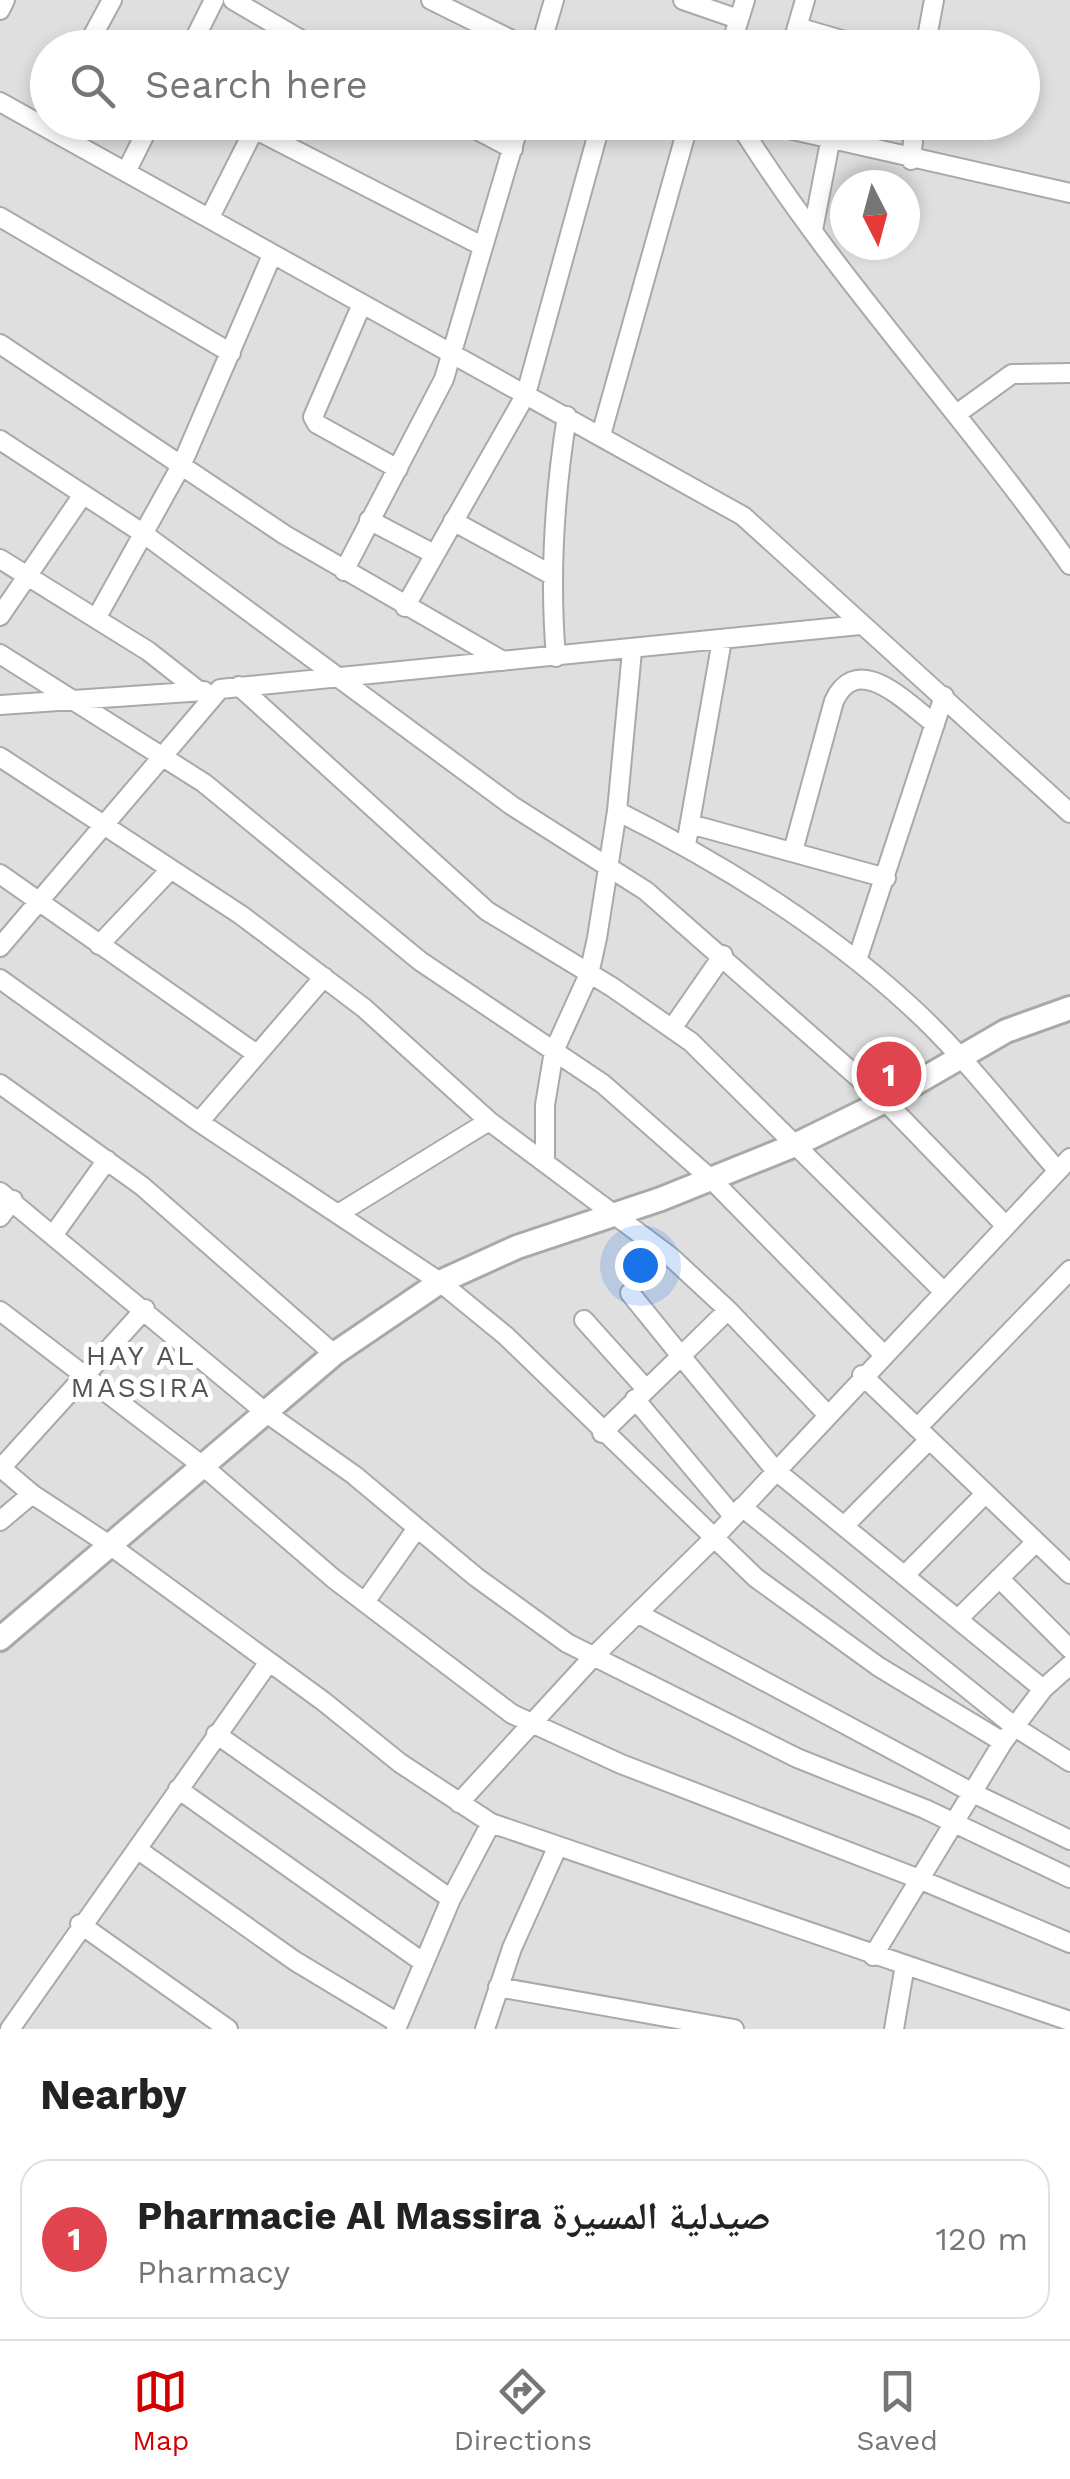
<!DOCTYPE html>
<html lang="en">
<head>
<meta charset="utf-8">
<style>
  :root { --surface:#fff; --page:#f2f2f2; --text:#222; --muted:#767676; --line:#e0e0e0; --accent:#d40000 }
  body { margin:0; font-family:"Work Sans","Noto Naskh Arabic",sans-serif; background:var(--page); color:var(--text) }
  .compass { position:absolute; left:830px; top:170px; width:90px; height:90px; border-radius:50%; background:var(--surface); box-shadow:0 5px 15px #0003; rotate:174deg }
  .you { position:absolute; left:640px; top:1265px; width:35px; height:35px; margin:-25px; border:8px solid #fff; border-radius:50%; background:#1a73e8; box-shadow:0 0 0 15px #1a73e833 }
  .badge { display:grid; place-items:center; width:65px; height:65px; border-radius:50%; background:var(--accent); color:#fff; font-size:32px; font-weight:700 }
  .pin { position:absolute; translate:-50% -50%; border:5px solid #fff; box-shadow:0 2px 10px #0006 }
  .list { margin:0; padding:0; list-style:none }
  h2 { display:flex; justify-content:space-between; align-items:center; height:130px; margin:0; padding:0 40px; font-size:42px }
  h2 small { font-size:32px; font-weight:400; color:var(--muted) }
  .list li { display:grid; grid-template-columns:65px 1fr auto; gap:30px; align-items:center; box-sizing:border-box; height:160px; margin:0 20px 20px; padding:0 20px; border:2px solid var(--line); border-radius:30px }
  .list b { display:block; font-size:38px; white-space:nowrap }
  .list p { margin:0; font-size:32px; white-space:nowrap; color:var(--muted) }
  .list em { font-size:32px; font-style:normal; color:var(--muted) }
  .icon { flex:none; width:55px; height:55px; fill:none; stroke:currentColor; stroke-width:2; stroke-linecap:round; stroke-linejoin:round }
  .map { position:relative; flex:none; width:1070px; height:2029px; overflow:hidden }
  .search { position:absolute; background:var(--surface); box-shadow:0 5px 15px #0003; left:30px; right:30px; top:30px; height:110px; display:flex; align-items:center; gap:25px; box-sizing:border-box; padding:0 35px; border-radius:55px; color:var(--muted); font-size:38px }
  .sheet { height:310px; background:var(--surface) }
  nav { display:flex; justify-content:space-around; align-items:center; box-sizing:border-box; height:140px; border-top:2px solid var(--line); background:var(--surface); font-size:28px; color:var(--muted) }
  nav a { display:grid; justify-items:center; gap:5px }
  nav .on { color:var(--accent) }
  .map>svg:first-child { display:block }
  .residential { fill:#e0dfdf; fill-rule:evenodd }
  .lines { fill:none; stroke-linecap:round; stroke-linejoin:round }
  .minor-casing { stroke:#a9a9a9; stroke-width:22 }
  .tertiary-casing { stroke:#a9a9a9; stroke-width:28 }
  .minor { stroke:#fff; stroke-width:18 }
  .tertiary { stroke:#fff; stroke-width:22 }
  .labels { text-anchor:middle; stroke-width:10; stroke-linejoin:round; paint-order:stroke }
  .neighbourhood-label { font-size:28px; letter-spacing:2.5px; fill:#555; stroke:#fff }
</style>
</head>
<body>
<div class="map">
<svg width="1070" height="2029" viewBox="0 0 1070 2029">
  <rect width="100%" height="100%" fill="#f2efe9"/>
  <path class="residential" d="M0,0H1070V2029H0ZM48,48H1022V122H48ZM845,185H905V245H845Z"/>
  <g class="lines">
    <defs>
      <path id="minor" d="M233,0L315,48
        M431,0L528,48
        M683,0L738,19
        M0,10L5,0
        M797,27L869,48
        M86,48L112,0
        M190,48L214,0
        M540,48L554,0
        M730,48L745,0
        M791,48L805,0
        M925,48L934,0
        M0,102L743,516L1070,813
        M462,122L513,149
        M738,122C836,279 964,414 1070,565
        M758,122L1070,193
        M254,129L482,246
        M911,160L915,122
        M127,170L151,122
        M0,217L231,353
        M210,217L258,122
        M813,230L830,142
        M362,304L313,417L317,424L398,469
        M0,344L285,535L503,661
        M958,413L1012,374L1070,373
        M601,435L689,122
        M0,440L144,534L511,805L646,891L885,1101L1005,1225
        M369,520L434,554
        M453,521L550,574
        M0,559L148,651L199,691
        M344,571L444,379L520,122
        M405,607L526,394L601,122
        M0,616L82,496
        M97,617L182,464L272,255
        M0,654L204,783L420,961L603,1084L712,1180L883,1354
        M556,657C549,575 554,498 567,416
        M239,686L487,911L612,987L691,1042L944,1292
        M0,705L204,691
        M0,757L241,915L364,1008L489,1121L671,1257L728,1310L826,1413
        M617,811C721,863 823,926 909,1005C964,1055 1009,1115 1058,1171
        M690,824L886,878
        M686,845L722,640
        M793,851L834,701C858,650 906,703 935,724
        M0,874L255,1053
        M99,945L170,870
        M0,947L220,689L860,625
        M857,960L944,696
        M0,979L199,1122L440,1282L506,1336L756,1578L879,1667L1003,1742
        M673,1027L723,955
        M0,1084L142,1186L334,1354
        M199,1122L324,977
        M545,1162V1105L554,1051L589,974L597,938L617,811L632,651
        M0,1192L265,1412L354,1475L476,1577L567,1643L797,1758L925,1809L1070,1878
        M338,1214L489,1121
        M0,1217L13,1200
        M54,1234L107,1160
        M728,1310L681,1356L775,1470L1043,1689
        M0,1311L204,1467L334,1579L512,1714L621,1764L919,1879L1070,1943
        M584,1320L646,1389
        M862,1375L1070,1574
        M635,1399L733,1516
        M917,1428L1070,1270
        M602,1433L681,1356L630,1293
        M0,1467L32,1494L111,1546L323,1701L400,1763L491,1823L1070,2021
        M1,1468L145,1309
        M742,1507L1015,1727L1070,1762
        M0,1521L32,1494
        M845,1525L929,1440
        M905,1575L985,1494
        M999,1578L1070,1649
        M365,1602L417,1528
        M639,1614L975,1794L1070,1840
        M958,1619L1036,1542
        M216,1734L451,1899
        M178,1789L424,1963
        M459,1803L592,1658L712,1540L1070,1158
        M137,1849L295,1961L398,2023
        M80,1924L228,2029
        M873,1956L1003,1742L1043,1689L1070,1665
        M498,1987L734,2029
        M10,2029L269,1662
        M396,2029L451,1899L491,1823
        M485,2029L512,1948L557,1848
        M894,2029L905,1965"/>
      <path id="tertiary" d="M0,1639L334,1354L440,1282L517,1247L661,1199L795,1145L885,1101L1006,1031L1070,1008"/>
    </defs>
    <use href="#minor" class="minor-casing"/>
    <use href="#tertiary" class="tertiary-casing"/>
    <use href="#minor" class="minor"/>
    <use href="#tertiary" class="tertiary"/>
  </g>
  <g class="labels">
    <g class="neighbourhood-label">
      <text x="141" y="1365">HAY AL<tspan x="141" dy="32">MASSIRA</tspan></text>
    </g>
  </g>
</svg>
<svg class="compass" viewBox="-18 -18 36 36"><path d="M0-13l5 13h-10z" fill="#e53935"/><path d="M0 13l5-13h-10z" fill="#767676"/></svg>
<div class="you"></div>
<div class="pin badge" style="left:889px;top:1074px;background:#e0444e">1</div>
<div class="search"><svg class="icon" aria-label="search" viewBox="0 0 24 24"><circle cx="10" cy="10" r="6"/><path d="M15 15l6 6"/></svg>Search here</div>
</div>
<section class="sheet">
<h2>Nearby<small></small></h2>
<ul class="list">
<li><span class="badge" style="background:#e0444e">1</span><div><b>Pharmacie Al Massira صيدلية المسيرة</b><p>Pharmacy</p></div><em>120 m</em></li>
</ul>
</section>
<nav>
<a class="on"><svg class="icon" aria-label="map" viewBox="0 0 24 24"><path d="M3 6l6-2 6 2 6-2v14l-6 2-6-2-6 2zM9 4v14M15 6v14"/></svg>Map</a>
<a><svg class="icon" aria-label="directions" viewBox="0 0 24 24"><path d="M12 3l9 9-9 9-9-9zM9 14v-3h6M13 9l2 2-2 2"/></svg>Directions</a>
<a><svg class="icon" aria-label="saved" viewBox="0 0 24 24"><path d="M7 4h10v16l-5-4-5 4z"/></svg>Saved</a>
</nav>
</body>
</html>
